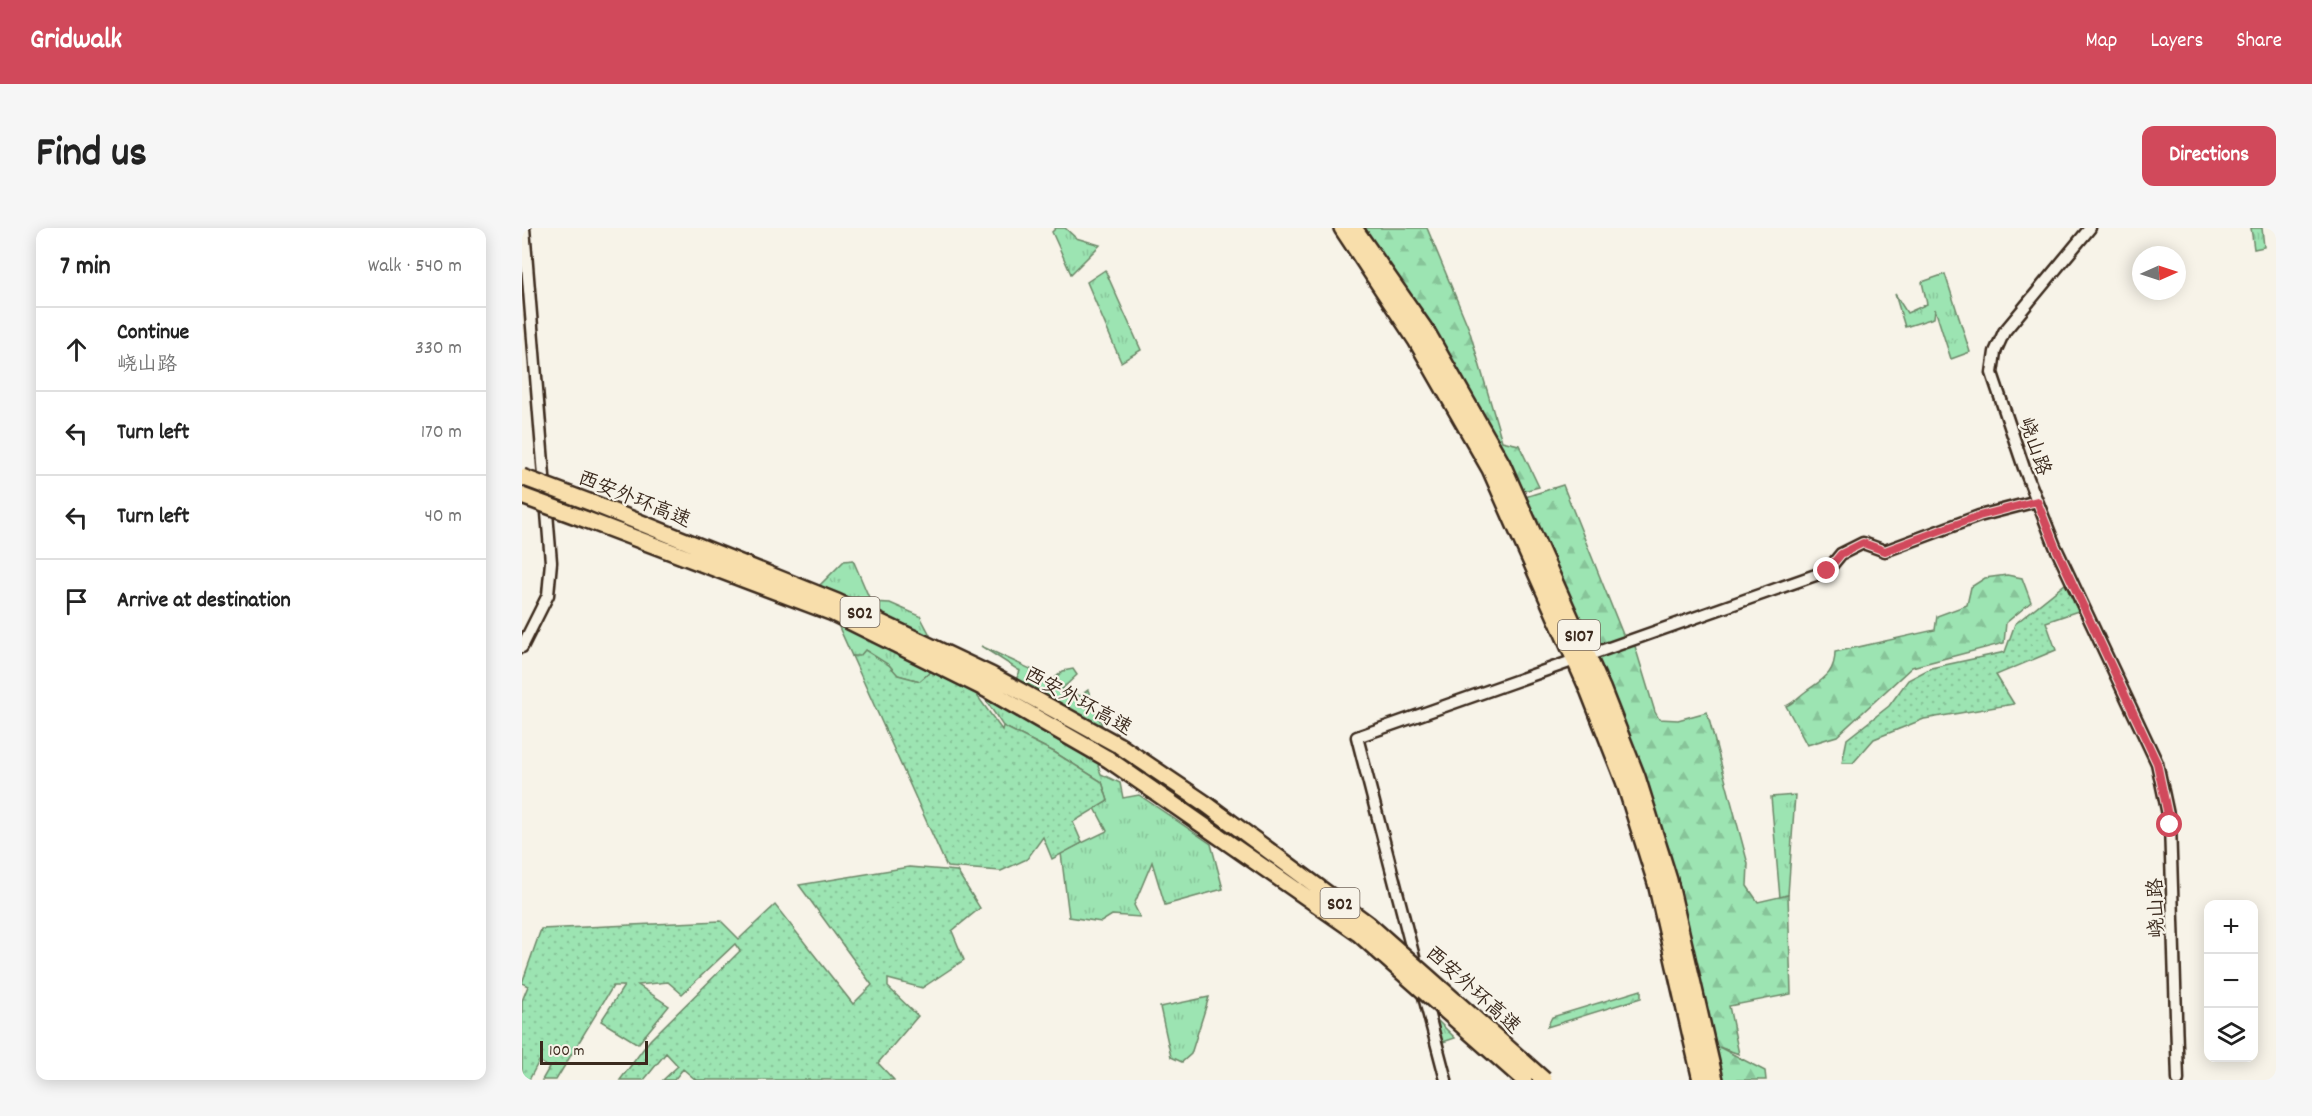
<!DOCTYPE html>
<html lang="en">
<head>
<meta charset="utf-8">
<style>
  :root { --surface:#fff; --page:#f6f6f6; --text:#222; --muted:#767676; --line:#e0e0e0; --accent:#d1495b }
  body { margin:0; font-family:Dekko,"LXGW WenKai TC",sans-serif; background:var(--page); color:var(--text) }
  .controls { position:absolute; right:18px; bottom:18px; display:grid; overflow:hidden; border-radius:12px; box-shadow:0 3px 15px #0003 }
  .controls button { width:54px; height:54px; display:grid; place-items:center; padding:0; border:0; border-bottom:2px solid var(--line); background:var(--surface); color:var(--text); font:30px sans-serif }
  .compass { position:absolute; left:1610px; top:18px; width:54px; height:54px; border-radius:50%; background:var(--surface); box-shadow:0 3px 15px #0003; rotate:87deg }
  .scale { position:absolute; left:18px; bottom:15px; width:108px; box-sizing:border-box; padding-left:6px; border:3px solid #3b2a1e; border-top:0; font-size:16px; line-height:21px; white-space:nowrap; color:#3b2a1e; -webkit-text-stroke:4px #f7f3e8; paint-order:stroke }
  .stop { position:absolute; width:18px; height:18px; margin:-14px; border:4px solid #d1495b; border-radius:50%; background:#fff }
  .stop.end { background:#d1495b; border-color:#fff; box-shadow:0 2px 6px #0008 }
  .list { margin:0; padding:0; list-style:none }
  h2 { display:flex; justify-content:space-between; align-items:center; height:78px; margin:0; padding:0 24px; font-size:26px }
  h2 small { font-size:20px; font-weight:400; color:var(--muted) }
  .list li { display:grid; grid-template-columns:39px 1fr auto; gap:18px; align-items:center; box-sizing:border-box; height:84px; padding:0 24px; border-top:2px solid var(--line) }
  .list b { display:block; font-size:22px; white-space:nowrap }
  .list p { margin:0; font-size:20px; white-space:nowrap; color:var(--muted) }
  .list em { font-size:20px; font-style:normal; color:var(--muted) }
  .icon { flex:none; width:33px; height:33px; fill:none; stroke:currentColor; stroke-width:2; stroke-linecap:round; stroke-linejoin:round }
  .map { position:relative; flex:none; width:1754px; height:852px; overflow:hidden; border-radius:12px }
  header { display:flex; align-items:center; gap:36px; box-sizing:border-box; height:84px; padding:0 30px; background:var(--accent); color:#fff }
  header strong { font-size:28px }
  nav { display:flex; gap:33px; margin-inline-start:auto; font-size:21px }
  .intro { display:flex; align-items:center; justify-content:space-between; box-sizing:border-box; height:144px; padding:0 36px }
  h1 { margin:0; font-size:42px }
  .button { padding:15px 27px; border-radius:12px; background:var(--accent); color:#fff; font-size:21px; font-weight:700 }
  main { display:flex; gap:36px; padding:0 36px }
  aside { flex:1; background:var(--surface); border-radius:12px; box-shadow:0 3px 15px #0003 }
  .map>svg:first-child { display:block }
  .grass { fill:url(#grass-tufts); stroke:#6c8768; stroke-width:1.5 }
  .forest { fill:url(#forest-firs); stroke:#6c8768; stroke-width:1.5 }
  .garden { fill:url(#garden-dots); stroke:#6c8768; stroke-width:1.5 }
  .lines { fill:none; stroke-linecap:round; stroke-linejoin:round }
  .minor-casing { stroke:#3b2a1e; stroke-width:15 }
  .highway-casing { stroke:#3b2a1e; stroke-width:20 }
  .minor { stroke:#f7f3e8; stroke-width:10 }
  .highway { stroke:#f8deab; stroke-width:15 }
  .highway-bridge-casing { stroke:#3b2a1e; stroke-width:20; stroke-linecap:butt }
  .highway-bridge { stroke:#f8deab; stroke-width:15 }
  .route { stroke:#d1495b; stroke-width:8 }
  .labels { text-anchor:middle; stroke-width:4.5; stroke-linejoin:round; paint-order:stroke }
  .shield { fill:#f7f3e8; stroke:#73665b; stroke-width:1.5 }
  .shield-label { font-size:18px; font-weight:bold; fill:#3b2a1e }
  .street-label { font-size:20px; fill:#3b2a1e; stroke:#f7f3e8 }
</style>
</head>
<body>
<header>
<strong>Gridwalk</strong>
<nav><a>Map</a><a>Layers</a><a>Share</a></nav>
</header>
<div class="intro"><h1>Find us</h1><a class="button">Directions</a></div>
<main>
<aside>
<h2>7 min<small>Walk · 540 m</small></h2>
<ul class="list">
<li><svg class="icon" aria-label="ahead" viewBox="0 0 24 24"><path d="M12 20V5M6 11l6-6 6 6"/></svg><div><b>Continue</b><p>峣山路</p></div><em>330 m</em></li>
<li><svg class="icon" aria-label="left" viewBox="0 0 24 24"><path d="M17 20v-9H6M10 6l-5 5 5 5"/></svg><div><b>Turn left</b></div><em>170 m</em></li>
<li><svg class="icon" aria-label="left" viewBox="0 0 24 24"><path d="M17 20v-9H6M10 6l-5 5 5 5"/></svg><div><b>Turn left</b></div><em>40 m</em></li>
<li><svg class="icon" aria-label="arrive" viewBox="0 0 24 24"><path d="M6 21V4h12l-3 4 3 4H6"/></svg><div><b>Arrive at destination</b></div></li>
</ul>
</aside>
<div class="map">
<svg width="1754" height="852" viewBox="0 0 1754 852">
  <defs>
    <pattern id="grass-tufts" width="24" height="20" patternUnits="userSpaceOnUse" patternTransform="scale(1.5)"><rect width="24" height="20" fill="#9ce4b2"/><path d="M3 7l-1-3M5 7V3M7 7l1-3M15 17l-1-3M17 17v-4M19 17l1-3" fill="none" stroke="#87c499"/></pattern>
    <pattern id="forest-firs" width="22" height="20" patternUnits="userSpaceOnUse" patternTransform="scale(1.5)"><rect width="22" height="20" fill="#9ce4b2"/><path d="M5 1l3.5 6h-7zM16 11l3.5 6h-7z" fill="#87c499"/></pattern>
    <pattern id="garden-dots" width="8" height="8" patternUnits="userSpaceOnUse" patternTransform="scale(1.5)"><rect width="8" height="8" fill="#9ce4b2"/><path d="M2 2h.1M6 6h.1" fill="none" stroke="#87c499" stroke-width="1.8" stroke-linecap="round"/></pattern>
  </defs>
  <rect width="100%" height="100%" fill="#f7f3e8"/>
  <filter id="ink" filterUnits="userSpaceOnUse"><feTurbulence type="fractalNoise" baseFrequency=".0167" numOctaves="2"/><feDisplacementMap in="SourceGraphic" scale="12" xChannelSelector="R" yChannelSelector="G"/><feConvolveMatrix kernelMatrix="1 2 1 2 8 2 1 2 1" color-interpolation-filters="sRGB"/></filter>
  <g filter="url(#ink)">
    <path class="grass" d="M534,0H543L554,10L578,17L549,46L530,4Z
      M1729,0H1740L1742,19L1732,21Z
      M583,42L619,122L599,134L565,54Z
      M1423,46L1448,124L1429,131L1413,81L1412,90L1383,99L1373,66L1385,85L1405,76L1400,54Z
      M331,332L349,374L368,375L398,388L408,407L397,430L414,439L398,453L375,447L367,437L330,428L298,357L322,333Z
      M459,418L515,444L526,456L541,443L551,441L555,447L540,461L558,468L566,462L588,518L576,538L579,546L598,555L601,570L617,567L689,616L701,661L643,677L630,634L612,677L618,689L590,687L579,694L547,689L539,625L585,603L573,580L586,573L580,554L532,524L481,498L455,459L484,473L498,443Z
      M1273,567L1266,667L1258,670L1249,569Z
      M687,769L669,826L660,834L649,829L638,779Z
      M912,789L933,810L918,815Z"/>
    <path class="forest" d="M837,0H905L947,101L980,213L997,217L1017,259L994,265Z
      M1041,257L1104,414L1067,426L997,271Z
      M1485,347L1500,350L1509,374L1484,395L1482,415L1390,439L1315,508L1285,517L1264,478C1272,475 1276,469 1283,464C1299,452 1313,447 1313,424L1413,402L1415,388L1445,377L1449,359L1463,350Z
      M1112,415L1133,484L1137,491L1156,492L1185,484L1226,636L1225,658L1236,674L1266,667L1269,766L1207,778L1217,826L1197,819L1243,843L1244,852H1190L1070,433Z
      M1119,762V770L1025,799L1030,789Z"/>
    <path class="garden" d="M1543,356L1556,383L1524,394L1534,422L1474,447L1492,476L1402,491L1352,511L1331,535H1320L1325,511L1367,478L1386,452L1409,440L1483,424L1493,396Z
      M343,422L367,437L376,447L398,453L414,439L446,455L480,502L481,498L532,524L580,554L586,573L551,594L560,615L530,631L521,609L505,631L479,643L425,639L330,428H338Z
      M387,639L435,643L458,680L430,703L442,732L400,760L366,751V759L396,788L356,835L372,852H174L161,841L152,852H141L156,838L144,825L122,852H98L128,812L218,723L213,716L160,766L146,754L116,757L147,778L116,816L79,793L102,758H91L34,852H20L27,840L17,833L7,852H0V773L6,758L0,755L19,701L199,693L217,711L253,677L331,776L350,757L277,657Z"/>
    <g class="lines">
      <defs>
        <path id="minor" d="M1568,0L1482,104L1473,124L1470,145L1502,240L1533,318L1635,535L1648,596L1656,852
          M0,419L26,367L29,334L2,0
          M894,737L835,509L1305,343L1319,326L1341,315L1363,323L1457,288L1515,273
          M900,761L924,852"/>
        <path id="highway" d="M820,0L894,112L968,241L1067,464L1102,553L1134,655L1179,852
          M832,0L906,106L980,236L1080,460L1115,549L1147,652L1193,852
          M67,274L315,374L469,447L598,518
          M65,292L311,385L464,461L586,531"/>
      </defs>
      <use href="#minor" class="minor-casing"/>
      <use href="#highway" class="highway-casing"/>
      <use href="#minor" class="minor"/>
      <use href="#highway" class="highway"/>
      <defs>
        <path id="highway-bridge" d="M0,249L67,274
          M0,268L65,292
          M598,518L684,576L846,696L1022,852
          M586,531L836,705L1002,852"/>
      </defs>
      <use href="#highway-bridge" class="highway-bridge-casing"/>
      <use href="#highway-bridge" class="highway-bridge"/>
    </g>
  </g>
  <g class="lines" filter="url(#ink)">
    <path class="route" d="M1305,343L1319,326L1341,315L1363,323L1457,288L1515,273L1533,318L1635,535L1648,597"/>
  </g>
  <g class="labels">
    <g class="shield">
      <rect x="318.5" y="369" width="39" height="30" rx="4.5"/>
      <rect x="1036" y="392" width="42" height="30" rx="4.5"/>
      <rect x="798.5" y="660" width="39" height="30" rx="4.5"/>
    </g>
    <g class="shield-label">
      <text x="338" y="390">S02</text>
      <text x="1057" y="413">S107</text>
      <text x="818" y="681">S02</text>
    </g>
    <g class="street-label">
      <text transform="translate(1514 218) rotate(71)" y="7">峣山路</text>
      <text transform="translate(113 270) rotate(22)" y="7">西安外环高速</text>
      <text transform="translate(557 472) rotate(29)" y="7">西安外环高速</text>
      <text transform="translate(1633 680) rotate(-92)" y="7">峣山路</text>
      <text transform="translate(952 761) rotate(42)" y="7">西安外环高速</text>
    </g>
  </g>
</svg>
<div class="controls">
<button>+</button>
<button>−</button>
<button><svg class="icon" aria-label="layers" viewBox="0 0 24 24"><path d="M12 4l9 5-9 5-9-5zM3 14l9 5 9-5"/></svg></button>
</div>
<svg class="compass" viewBox="-18 -18 36 36"><path d="M0-13l5 13h-10z" fill="#e53935"/><path d="M0 13l5-13h-10z" fill="#767676"/></svg>
<div class="scale">100 m</div>
<div class="stop" style="left:1648px;top:597px"></div>
<div class="stop end" style="left:1305px;top:343px"></div>
</div>
</main>
</body>
</html>
